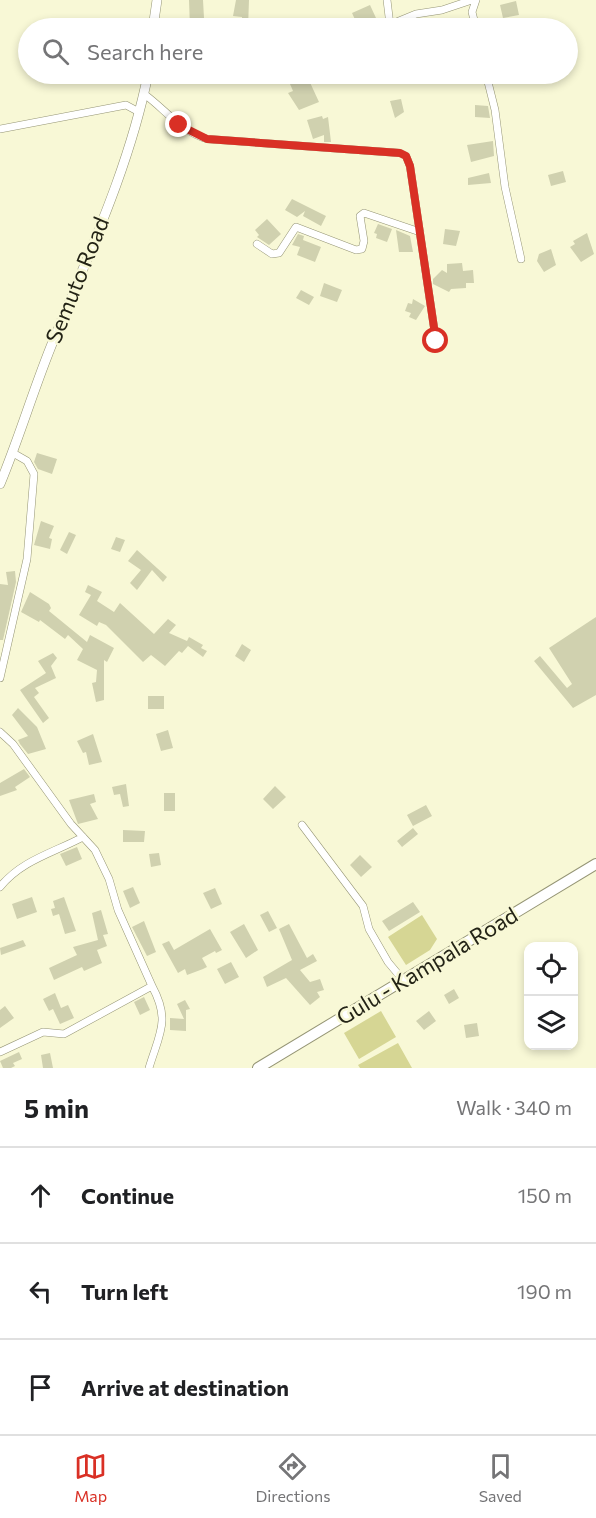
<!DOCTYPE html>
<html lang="en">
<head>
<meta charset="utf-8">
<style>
  :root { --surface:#fff; --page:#f6f6f6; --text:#202124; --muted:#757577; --line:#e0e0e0; --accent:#d93025 }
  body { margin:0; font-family:Commissioner,sans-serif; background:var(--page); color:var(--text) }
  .controls { position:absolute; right:18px; bottom:18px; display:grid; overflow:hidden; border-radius:12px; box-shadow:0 3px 9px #0003 }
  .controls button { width:54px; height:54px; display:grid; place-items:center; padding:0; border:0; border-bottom:2px solid var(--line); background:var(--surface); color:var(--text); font:30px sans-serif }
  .stop { position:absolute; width:18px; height:18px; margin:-14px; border:4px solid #d93025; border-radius:50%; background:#fff }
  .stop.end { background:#d93025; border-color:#fff; box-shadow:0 2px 6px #0008 }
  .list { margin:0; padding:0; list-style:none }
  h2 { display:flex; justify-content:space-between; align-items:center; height:78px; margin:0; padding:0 24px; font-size:26px }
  h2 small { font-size:20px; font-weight:400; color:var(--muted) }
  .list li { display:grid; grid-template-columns:39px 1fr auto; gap:18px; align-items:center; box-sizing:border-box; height:96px; padding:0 24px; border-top:2px solid var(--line) }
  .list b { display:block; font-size:22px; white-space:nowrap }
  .list em { font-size:20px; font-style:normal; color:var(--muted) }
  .icon { flex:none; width:33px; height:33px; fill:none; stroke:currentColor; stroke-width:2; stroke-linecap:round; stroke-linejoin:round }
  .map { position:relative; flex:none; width:596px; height:1068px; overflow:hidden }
  .search { position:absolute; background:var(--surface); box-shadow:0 3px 9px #0003; left:18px; right:18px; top:18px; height:66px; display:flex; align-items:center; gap:15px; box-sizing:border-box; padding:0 21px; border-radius:33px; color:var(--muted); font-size:22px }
  .sheet { height:366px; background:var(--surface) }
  nav { display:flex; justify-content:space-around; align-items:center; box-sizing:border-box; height:84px; border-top:2px solid var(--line); background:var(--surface); font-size:16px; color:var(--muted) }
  nav a { display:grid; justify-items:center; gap:3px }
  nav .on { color:var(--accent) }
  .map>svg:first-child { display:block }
  .green { fill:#d6d694 }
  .building { fill:#d0d1af }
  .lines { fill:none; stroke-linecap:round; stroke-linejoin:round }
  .street-casing { stroke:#959575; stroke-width:8 }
  .secondary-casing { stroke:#959575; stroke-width:10 }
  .primary-casing { stroke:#959575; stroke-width:12 }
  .street { stroke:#fff; stroke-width:7 }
  .secondary { stroke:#fff; stroke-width:9 }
  .primary { stroke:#fff; stroke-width:10 }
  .route { stroke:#d93025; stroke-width:8 }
  .labels { text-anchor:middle; stroke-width:5; stroke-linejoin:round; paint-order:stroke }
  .street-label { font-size:22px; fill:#232316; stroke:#f8f8d6 }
</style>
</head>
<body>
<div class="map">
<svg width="596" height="1068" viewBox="0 0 596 1068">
  <rect width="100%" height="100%" fill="#f8f8d6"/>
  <path class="green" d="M422,915L437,939L430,950L406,965L388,937Z
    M381,1011L396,1037L359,1059L344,1033Z
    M398,1043L412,1068H360L358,1065Z"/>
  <path class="building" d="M189,0H203L204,18H208L209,28H190Z
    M236,0H249L248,28H242V17L233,16Z
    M516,1L519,15L503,18L500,5Z
    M370,5L376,18L358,26L352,13Z
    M307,76L319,102L299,110L288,93L293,91L290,84Z
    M401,99L404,112L395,118L390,101Z
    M475,105L488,106L490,118L475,117Z
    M322,116L323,119L328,117L331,142H324V135L313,139L307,120Z
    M493,141L494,156L471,162L467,145Z
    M563,171L566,182L551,186L548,175Z
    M489,173L491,183L468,185V178Z
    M292,199L326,216L321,226L303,216L305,211L297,217L285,210Z
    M267,219L281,234L269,245L257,237L259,235L255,230Z
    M378,224L392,229L387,242L376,238L377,234L374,233Z
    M445,229L460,231L456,246L443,244Z
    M396,230L410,236L413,252H399Z
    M587,233L594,254L581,262L570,247L575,244L573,241Z
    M298,234L304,236L303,240L321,247L315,262L297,255L300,247L292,245Z
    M551,249L556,265L544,272L537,261L539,254Z
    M462,263L463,271L473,270L474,283H466V288L451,289L449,292L433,284V279L442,270L447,273V264Z
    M324,283L342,290L337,302L320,296Z
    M301,290L314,297L309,305L296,298Z
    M413,299L425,306L416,320L409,317L411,313L405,311L408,303L412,304Z
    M37,453L57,459L52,474L38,469L34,462Z
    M41,521L54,526L49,538L52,539L50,549L34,545Z
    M69,532L76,535L67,554L60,550Z
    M116,537L125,540L120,552L111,549Z
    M137,550L167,577L163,582L152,570L137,590L130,583L141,570L128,561Z
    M15,571L16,582L3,640H0V584L8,585L6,572Z
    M88,585L102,592L97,601L114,612L120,603L154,634L168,619L176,625L169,633L187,641L189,637L203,645L201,648L207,651L203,657L188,646L182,653L179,651L165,666L151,655L143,662L106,625L99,622L97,626L79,615L91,595L85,592Z
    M30,592L49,604L51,608L49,611L87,642L90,635L114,648L107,662L104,660V700L96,702L92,683L96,682L97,670L77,660L83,649L68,635L65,639L40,620L39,622L21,612Z
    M596,617V695L573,708L534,661L540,656L567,688L572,684L549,648Z
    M242,644L251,650L244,662L235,656Z
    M53,653L57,658L51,666L56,678L35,688L39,693L34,697L49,718L43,723L20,690L46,673L38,661Z
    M148,696H164V709H148Z
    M18,708L37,727L46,749L28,754L20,744L18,740L28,736L12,715Z
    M168,730L173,748L161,751L156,734Z
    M93,734L102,762L89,765L86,752L83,753L77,741Z
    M24,769L30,777L15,787L17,790L0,796V783Z
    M126,784L129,806L123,807L120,794L114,795L112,787Z
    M275,786L286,797L273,809L263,799Z
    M164,793H175V811H164Z
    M94,794L96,802L90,804L98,819L78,824L69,800Z
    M426,805L432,816L413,826L407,815Z
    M413,828L418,834L402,847L397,841Z
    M123,830L145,831L144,842H123Z
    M77,847L82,859L66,866L60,854Z
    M159,853L161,865L151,867L149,854Z
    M360,855L372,867L361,877L350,865Z
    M133,887L140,903L130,908L123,891Z
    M215,888L222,904L211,909L203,893Z
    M32,897L37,912L17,919L12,904Z
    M64,897L76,931L65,934L59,914L53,916L51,909L55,908L53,901Z
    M413,902L420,912L389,931L382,921Z
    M101,910L108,934L103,935L107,946L97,950L102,963L84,971L82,967L54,980L49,968L77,955L73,947L98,940L92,913Z
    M268,911L277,928L269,932L260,915Z
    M144,921L156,952L147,956L132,927Z
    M244,924L258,950L246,958L230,932Z
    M289,924L307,958L313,954L317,961L300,970L310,982L320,979L324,990L317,992L320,997L310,1005L286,978L267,987L263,977L292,960L279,929Z
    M210,929L222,950L216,953L215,951L202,958L207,967L203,969L187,975L185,969L178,973L162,944L169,941L174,950Z
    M23,940L26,946L1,955L0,948Z
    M231,962L239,977L225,984L217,969Z
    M454,989L459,998L449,1004L444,995Z
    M55,993L61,1008L68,1005L74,1018L60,1024L53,1009L49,1011L43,999Z
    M144,997L150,1010L140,1015L134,1002Z
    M185,1000L190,1009L186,1010V1031L170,1030V1018L184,1019L177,1004Z
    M5,1006L14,1018L0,1028V1010Z
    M429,1011L436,1021L424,1030L416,1021Z
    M477,1023L479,1036L466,1038L464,1025Z
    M19,1052L22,1059L13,1063L15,1066L11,1068H3L0,1061Z
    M50,1053L53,1068H43L41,1055Z"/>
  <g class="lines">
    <defs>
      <path id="street" d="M387,0L390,25
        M476,0L472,12L476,28
        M382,28L416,14L442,10L472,0
        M486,74L495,110L505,187L521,259
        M144,94C165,109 180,131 207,139L400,153L406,156L410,166L436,341
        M0,129L126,105L139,112
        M257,244L272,254L279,253L296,227L356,250L362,249L364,241L360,216L364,213L420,232
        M0,678L27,559L34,474L27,461L13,453
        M0,732L13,744L71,824L95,850L109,879L118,910L152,986
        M302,825L363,906L369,929L388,962L403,980
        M0,887C22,860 53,853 83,837
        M0,1052L43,1032L64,1034L152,986C171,1021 159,1034 149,1068"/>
      <path id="secondary" d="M153,28L157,0
        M0,484C20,436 34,387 54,339C89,253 130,165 148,74"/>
      <path id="primary" d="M258,1068L596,864"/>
    </defs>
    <use href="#street" class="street-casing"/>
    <use href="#secondary" class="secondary-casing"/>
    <use href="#primary" class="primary-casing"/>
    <use href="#street" class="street"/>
    <use href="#secondary" class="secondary"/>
    <use href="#primary" class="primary"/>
  </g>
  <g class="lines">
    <path class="route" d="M179,125L207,139L400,153L406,156L410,166L436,341"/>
  </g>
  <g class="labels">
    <g class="street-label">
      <text transform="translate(77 280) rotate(-68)" y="8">Semuto Road</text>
      <text transform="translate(427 966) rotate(-31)" y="8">Gulu - Kampala Road</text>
    </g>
  </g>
</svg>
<div class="controls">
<button><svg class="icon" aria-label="locate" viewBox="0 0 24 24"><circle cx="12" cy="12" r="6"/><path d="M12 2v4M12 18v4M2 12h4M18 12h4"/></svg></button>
<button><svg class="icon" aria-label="layers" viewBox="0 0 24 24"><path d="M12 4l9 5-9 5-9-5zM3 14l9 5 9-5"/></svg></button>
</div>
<div class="stop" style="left:436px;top:341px"></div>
<div class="stop end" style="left:179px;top:125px"></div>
<div class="search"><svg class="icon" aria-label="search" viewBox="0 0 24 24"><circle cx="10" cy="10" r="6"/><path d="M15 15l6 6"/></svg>Search here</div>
</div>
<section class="sheet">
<h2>5 min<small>Walk · 340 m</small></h2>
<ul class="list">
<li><svg class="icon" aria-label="ahead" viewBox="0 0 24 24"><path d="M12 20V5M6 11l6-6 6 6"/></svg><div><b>Continue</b></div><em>150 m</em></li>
<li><svg class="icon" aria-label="left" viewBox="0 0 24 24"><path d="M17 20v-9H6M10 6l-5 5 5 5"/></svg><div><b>Turn left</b></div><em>190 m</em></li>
<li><svg class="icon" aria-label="arrive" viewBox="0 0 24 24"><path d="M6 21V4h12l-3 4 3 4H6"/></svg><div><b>Arrive at destination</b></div></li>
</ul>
</section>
<nav>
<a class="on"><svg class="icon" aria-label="map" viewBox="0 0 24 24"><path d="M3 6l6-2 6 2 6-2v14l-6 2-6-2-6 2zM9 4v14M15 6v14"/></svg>Map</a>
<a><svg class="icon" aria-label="directions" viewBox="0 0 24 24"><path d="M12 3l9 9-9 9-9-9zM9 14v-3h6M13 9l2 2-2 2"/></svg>Directions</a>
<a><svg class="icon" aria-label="saved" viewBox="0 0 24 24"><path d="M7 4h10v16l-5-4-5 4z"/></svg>Saved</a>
</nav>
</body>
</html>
